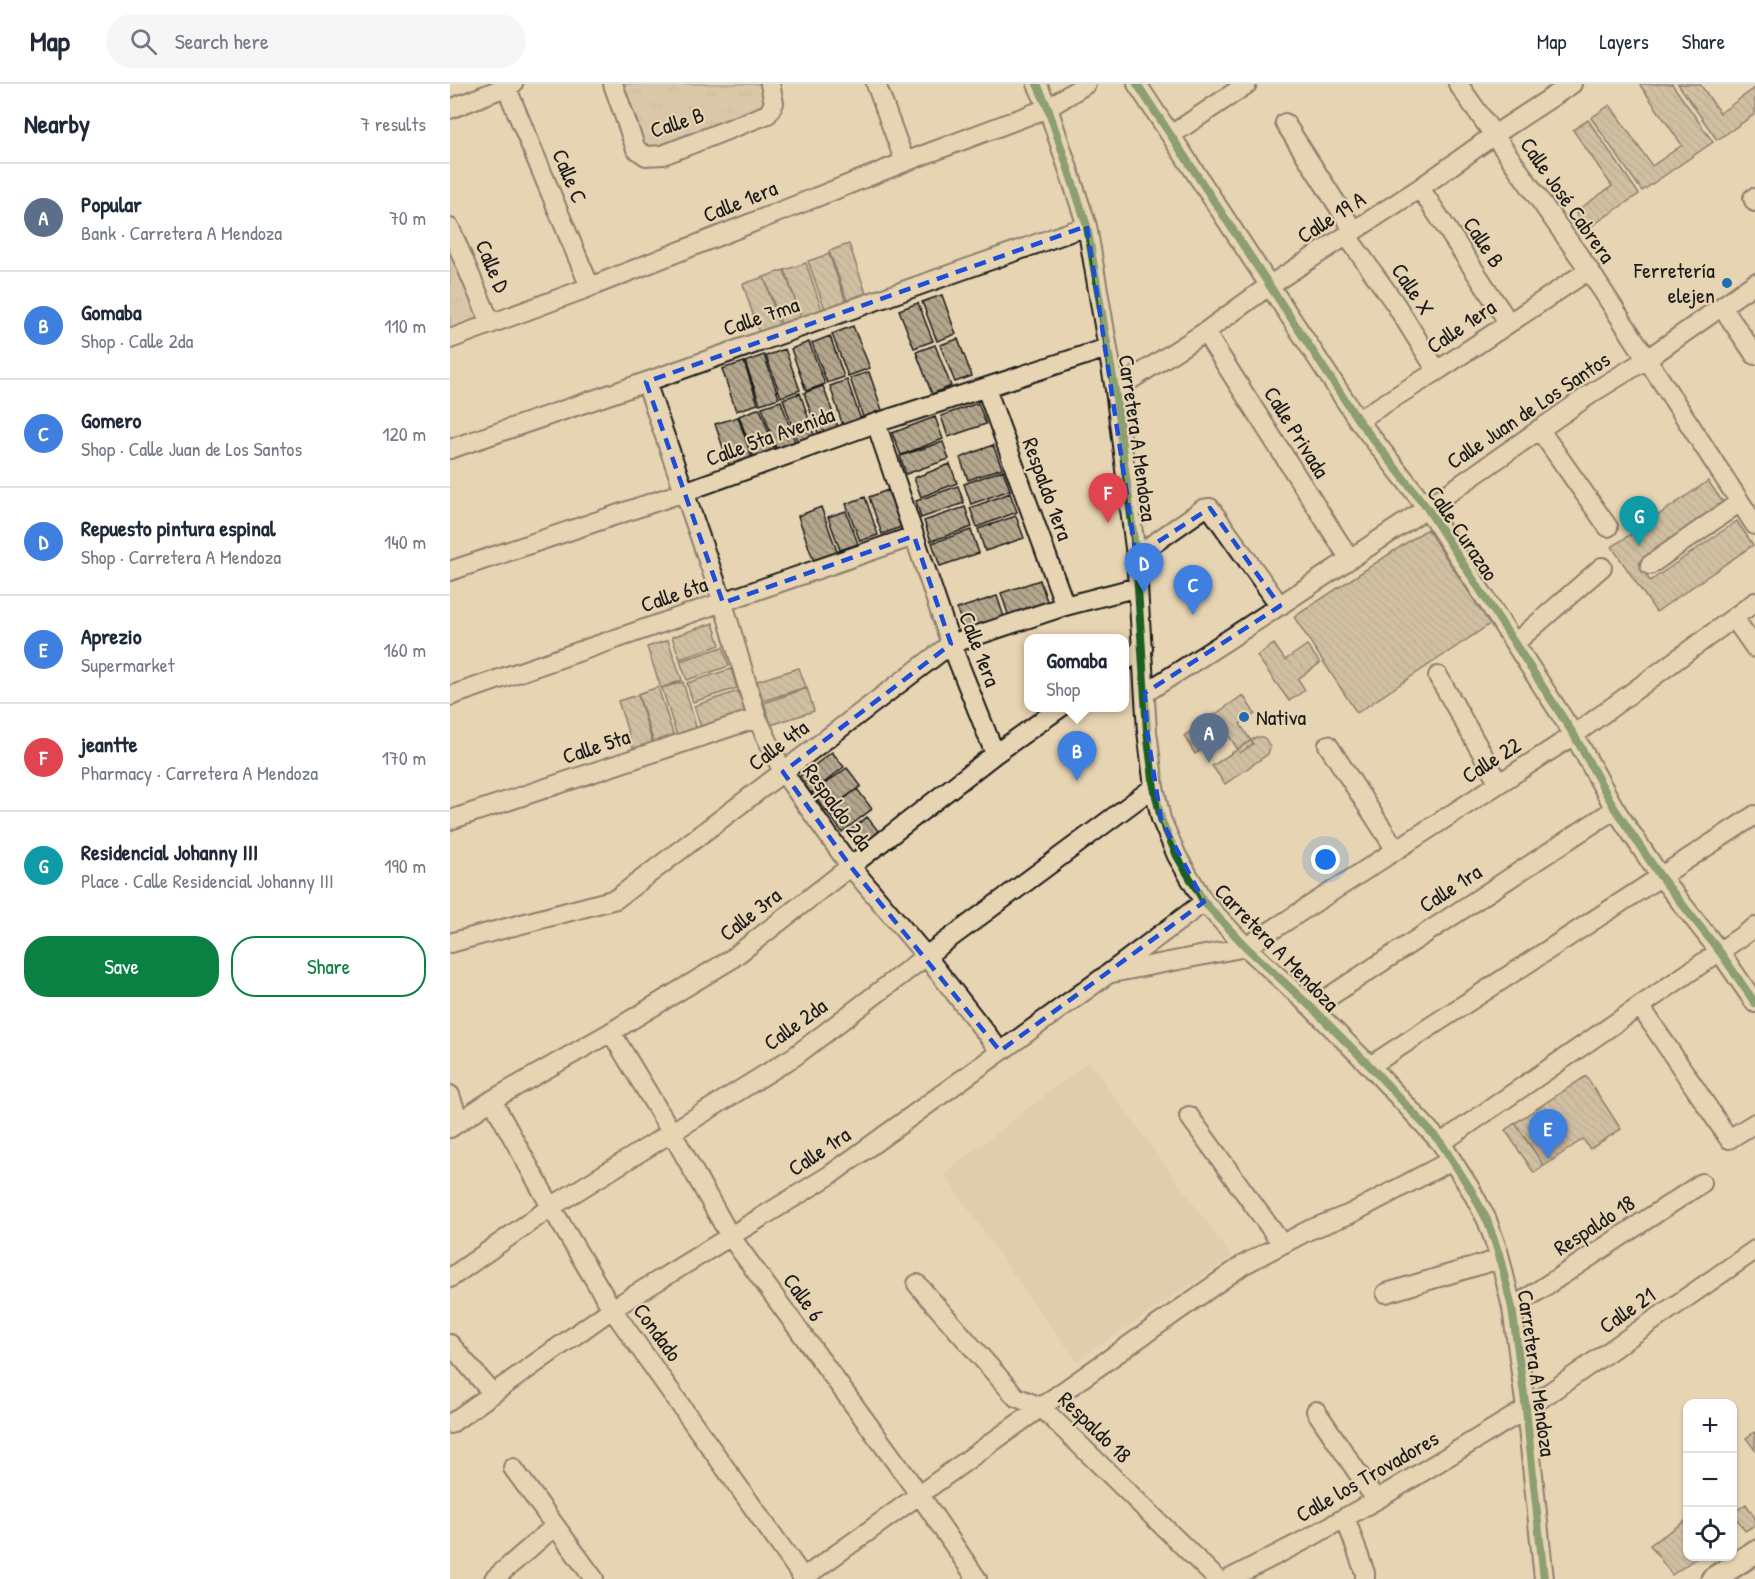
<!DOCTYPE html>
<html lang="en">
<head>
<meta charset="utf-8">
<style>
  :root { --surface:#fff; --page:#f6f6f7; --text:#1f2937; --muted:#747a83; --line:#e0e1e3; --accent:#0b8043 }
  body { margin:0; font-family:"Patrick Hand",sans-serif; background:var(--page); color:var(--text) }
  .controls { position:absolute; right:18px; bottom:18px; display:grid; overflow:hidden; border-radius:12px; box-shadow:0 2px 4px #0004 }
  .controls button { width:54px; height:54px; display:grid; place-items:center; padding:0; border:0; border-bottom:2px solid var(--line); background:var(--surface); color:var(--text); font:30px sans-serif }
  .you { position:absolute; left:876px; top:776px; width:21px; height:21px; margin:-15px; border:4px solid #fff; border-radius:50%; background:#1a73e8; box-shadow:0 0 0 9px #1a73e833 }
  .badge { display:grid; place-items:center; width:39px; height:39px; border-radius:50%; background:var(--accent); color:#fff; font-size:20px; font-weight:700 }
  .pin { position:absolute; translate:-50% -50px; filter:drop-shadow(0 2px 3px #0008) }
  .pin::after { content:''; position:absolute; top:32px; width:21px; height:18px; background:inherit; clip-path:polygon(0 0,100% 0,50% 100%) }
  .popup { position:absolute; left:574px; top:550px; width:105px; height:78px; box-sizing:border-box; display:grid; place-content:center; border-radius:12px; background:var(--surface); filter:drop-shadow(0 2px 4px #0005); font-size:20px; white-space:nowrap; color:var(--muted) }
  .popup b { font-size:22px; color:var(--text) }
  .popup::after { content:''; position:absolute; left:50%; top:100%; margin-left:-12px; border:12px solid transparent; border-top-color:var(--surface) }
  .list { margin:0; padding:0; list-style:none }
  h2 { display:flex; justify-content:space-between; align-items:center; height:78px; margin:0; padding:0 24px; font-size:26px }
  h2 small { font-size:20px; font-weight:400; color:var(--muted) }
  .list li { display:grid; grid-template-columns:39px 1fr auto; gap:18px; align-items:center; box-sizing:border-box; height:108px; padding:0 24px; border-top:2px solid var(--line) }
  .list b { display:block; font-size:22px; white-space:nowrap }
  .list p { margin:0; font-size:20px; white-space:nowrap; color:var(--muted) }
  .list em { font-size:20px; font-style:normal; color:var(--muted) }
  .actions { display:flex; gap:12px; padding:18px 24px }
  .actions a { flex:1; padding:14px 0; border:2px solid var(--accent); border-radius:24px; text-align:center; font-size:21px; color:var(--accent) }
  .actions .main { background:var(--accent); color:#fff }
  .icon { flex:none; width:33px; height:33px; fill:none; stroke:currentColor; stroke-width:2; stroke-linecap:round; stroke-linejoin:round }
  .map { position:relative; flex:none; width:1305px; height:1495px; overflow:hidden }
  header { display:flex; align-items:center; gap:36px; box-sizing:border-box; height:84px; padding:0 30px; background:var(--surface); border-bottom:2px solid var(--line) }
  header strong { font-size:28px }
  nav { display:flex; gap:33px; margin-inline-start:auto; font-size:21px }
  .search { width:420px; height:54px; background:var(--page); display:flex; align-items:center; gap:15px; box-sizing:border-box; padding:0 21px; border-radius:33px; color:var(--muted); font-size:22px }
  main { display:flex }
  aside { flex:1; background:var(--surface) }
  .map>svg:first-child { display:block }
  .built { fill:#d8c6a7 }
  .park { fill:url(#park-tufts); stroke:#736a5c; stroke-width:1.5 }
  .building { fill:url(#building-back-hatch); stroke:#1c1c1c; stroke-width:1.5 }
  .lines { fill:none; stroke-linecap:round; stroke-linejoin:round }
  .minor-casing { stroke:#1c1c1c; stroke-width:22 }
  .major-casing { stroke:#1c1c1c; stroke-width:27 }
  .minor { stroke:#e7d4b2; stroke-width:18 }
  .major { stroke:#e7d4b2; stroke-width:22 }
  .cycleway-casing { stroke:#e7d4b2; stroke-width:11 }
  .cycleway { stroke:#1b5e20; stroke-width:8 }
  .marked { fill:none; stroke:#1d4ed8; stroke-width:4.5; stroke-dasharray:12 8; stroke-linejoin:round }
  .poi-dot { fill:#1f6fb2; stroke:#e7d4b2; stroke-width:2 }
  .labels { text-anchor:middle; stroke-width:4.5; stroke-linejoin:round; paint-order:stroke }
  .street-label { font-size:22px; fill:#1c1c1c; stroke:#e7d4b2 }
  .poi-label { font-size:22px; fill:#1c1c1c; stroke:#e7d4b2; text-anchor:end }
</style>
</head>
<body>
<header>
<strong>Map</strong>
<div class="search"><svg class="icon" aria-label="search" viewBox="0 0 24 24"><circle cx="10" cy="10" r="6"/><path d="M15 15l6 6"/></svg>Search here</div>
<nav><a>Map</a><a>Layers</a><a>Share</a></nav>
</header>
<main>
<aside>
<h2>Nearby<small>7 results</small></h2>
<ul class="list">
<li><span class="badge" style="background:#5c6f8a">A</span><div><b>Popular</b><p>Bank · Carretera A Mendoza</p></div><em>70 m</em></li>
<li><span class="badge" style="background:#3f7fe0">B</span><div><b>Gomaba</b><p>Shop · Calle 2da</p></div><em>110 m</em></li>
<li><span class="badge" style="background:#3f7fe0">C</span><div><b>Gomero</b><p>Shop · Calle Juan de Los Santos</p></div><em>120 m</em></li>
<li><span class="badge" style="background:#3f7fe0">D</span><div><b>Repuesto pintura espinal</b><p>Shop · Carretera A Mendoza</p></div><em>140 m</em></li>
<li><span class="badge" style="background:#3f7fe0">E</span><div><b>Aprezio</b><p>Supermarket</p></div><em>160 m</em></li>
<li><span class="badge" style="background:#e0444e">F</span><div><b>jeantte</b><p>Pharmacy · Carretera A Mendoza</p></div><em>170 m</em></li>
<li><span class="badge" style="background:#0f9aa8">G</span><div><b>Residencial Johanny III</b><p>Place · Calle Residencial Johanny III</p></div><em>190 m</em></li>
</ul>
<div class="actions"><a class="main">Save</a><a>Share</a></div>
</aside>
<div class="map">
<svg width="1305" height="1495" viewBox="0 0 1305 1495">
  <defs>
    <pattern id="park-tufts" width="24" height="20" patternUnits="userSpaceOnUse" patternTransform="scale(1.5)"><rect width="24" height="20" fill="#cab99d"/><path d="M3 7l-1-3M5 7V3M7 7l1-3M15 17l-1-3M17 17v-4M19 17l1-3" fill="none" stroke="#ad9e87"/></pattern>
    <pattern id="building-back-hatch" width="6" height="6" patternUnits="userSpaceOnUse" patternTransform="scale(1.5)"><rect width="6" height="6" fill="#b4a68d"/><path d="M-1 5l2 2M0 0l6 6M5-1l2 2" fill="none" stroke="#928672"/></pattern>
  </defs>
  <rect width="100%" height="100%" fill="#e7d4b2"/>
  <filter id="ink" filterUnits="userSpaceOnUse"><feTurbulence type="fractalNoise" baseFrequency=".0167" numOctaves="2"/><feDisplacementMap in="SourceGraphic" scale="12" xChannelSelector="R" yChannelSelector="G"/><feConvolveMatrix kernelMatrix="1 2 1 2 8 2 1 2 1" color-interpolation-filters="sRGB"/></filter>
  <g filter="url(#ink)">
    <path class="built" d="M639,977L782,1173L627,1277L581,1216L494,1090Z"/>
    <path class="park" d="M171,0H313L320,18L196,66Z
      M0,169L30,235L0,246Z"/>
    <path class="building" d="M1191,0H1222L1263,58L1192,107L1141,34L1160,21L1202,82L1232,61L1190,1Z
      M1228,0H1250L1270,29L1305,4V30L1267,56Z
      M1138,36L1189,110L1137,145L1125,128L1162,102L1123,46Z
      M399,160L416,209L397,216L379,167Z
      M379,170L397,221L376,228L358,177Z
      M356,179L373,229L352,236L335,186Z
      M334,186L352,235L332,242L314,193Z
      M314,193L330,243L309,249L293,200Z
      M492,211L506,250L487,257L472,218Z
      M468,219L483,257L464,264L449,226Z
      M403,242L420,284L398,292L382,250Z
      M380,252L394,293L377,299L362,259Z
      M508,255L522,292L505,298L490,261Z
      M359,258L375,300L356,307L341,265Z
      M485,261L501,302L482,310L466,268Z
      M335,265L350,306L331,313L316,272Z
      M314,271L329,314L310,320L295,278Z
      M294,278L308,320L286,327L272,285Z
      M419,288L432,326L413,333L400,294Z
      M397,296L411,336L393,342L380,302Z
      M373,302L388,343L368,349L354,309Z
      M350,309L364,351L347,357L333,315Z
      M331,317L345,358L326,365L312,323Z
      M528,319L536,340L498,353L491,332Z
      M310,324L325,367L304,374L289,332Z
      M288,333L302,374L279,381L265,340Z
      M485,333L493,355L451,371L442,349Z
      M493,358L499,375L456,390L450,372Z
      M543,361L552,384L518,396L510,374Z
      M500,380L507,399L471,413L464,394Z
      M553,386L560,406L521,420L514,400Z
      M1258,397L1275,421L1189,480L1200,497L1287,437L1303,461L1206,528L1162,463Z
      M508,402L514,419L471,434L466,417Z
      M438,406L451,443L432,450L419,413Z
      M560,409L567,428L527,443L520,424Z
      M415,413L428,451L410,457L396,420Z
      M371,423L388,470L364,478L348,432Z
      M515,423L522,443L481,457L474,437Z
      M396,427L408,460L390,466L378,433Z
      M566,432L574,454L535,467L528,445Z
      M977,445L1040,540L907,629L844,533Z
      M521,446L529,469L490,482L482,459Z
      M590,496L598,520L559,533L551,509Z
      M547,512L554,533L514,546L507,525Z
      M263,539L270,561L230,575L222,553Z
      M218,556L232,596L211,604L197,563Z
      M824,560L835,576L857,561L870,579L848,595L855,606L839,617L807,572Z
      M273,563L279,582L237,596L230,577Z
      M349,584L356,603L313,617L307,597Z
      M281,585L287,604L243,618L237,599Z
      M233,598L247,646L227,652L212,604Z
      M208,603L224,653L204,659L188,610Z
      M357,604L364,627L321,641L314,619Z
      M288,607L295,629L251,643L244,622Z
      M188,611L203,661L184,667L168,617Z
      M793,611L805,630L790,640L803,660L790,669L777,649L745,670L734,652Z
      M806,653H813L816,656L820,663L818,670L775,700L762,682Z
      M382,668L394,683L361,709L349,693Z
      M397,684L411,702L376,727L362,709Z
      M407,705L422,725L392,748L377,728Z
      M417,733L429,748L409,763L397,749Z
      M1136,992L1171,1045L1140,1065L1133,1055L1094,1082L1065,1039Z
      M1065,1039L1094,1082L1084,1089L1055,1046Z
      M1305,1348V1366L1296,1354Z
      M1296,1420L1305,1434V1441L1295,1447L1283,1429Z
      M1238,1435V1472H1249L1222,1491L1200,1461Z"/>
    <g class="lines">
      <defs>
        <path id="minor" d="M55,0L140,203
          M163,0L186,65L196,72L213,71L318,30L324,19L320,0
          M426,0L455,78
          M587,0L598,24L637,142L665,306L686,472L697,647L704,703L711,735L727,772L754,818L796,863L862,924L920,982L991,1059L1021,1106L1037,1136L1049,1170L1062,1224L1076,1325L1094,1495
          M687,0L908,336L977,424L1124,651L1165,725L1210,792L1270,868L1305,919
          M1008,0L1139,186L1305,441
          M0,25L63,0
          M835,39L904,147
          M721,51L797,0
          M970,104L1059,239
          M1303,114L1305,118
          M0,144L41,240
          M897,152L946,221L987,287
          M1272,223L1305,271
          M755,248L899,474
          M0,255L140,203L455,78L598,24L636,0
          M196,298L273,519L307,634L333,688L401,783L476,872L550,967
          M536,304L615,522
          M665,306L755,248L820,201L970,104L1044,51L1122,0
          M908,336L987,287L1139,186
          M426,339L501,560L545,670
          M1089,345L1158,443
          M0,365L196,298L637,142
          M686,472L753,425L760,424L830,522
          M1200,481L1290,418
          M0,487L234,408L426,339L657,264
          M1284,534L1305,564
          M1065,559L1152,483
          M675,577L693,564
          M988,592L1049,699
          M695,609L776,557L977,424L1145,307L1197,275L1305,199
          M0,612L464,452
          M878,661L946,766
          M0,736L307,634
          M0,859L166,815L501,560L615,522L688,503
          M662,889L796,863L1124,651L1305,518
          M1190,922L1279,1055L1305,1039
          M862,924L1165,725
          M161,948L222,1049L280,1152L469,1410L527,1495
          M920,982L1305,731
          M0,1011L9,1037
          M42,1016L101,1123L162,1225L354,1495
          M739,1032L832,1160
          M0,1044L42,1016L161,948L280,876L545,670L610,624
          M991,1059L1305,843
          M0,1194L101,1123L345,972L476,872L704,703
          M467,1200L566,1313L591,1323L767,1495
          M936,1209L1050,1175
          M1062,1224L1252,1099
          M0,1260L43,1310
          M866,1327L926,1416
          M0,1340L162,1225L380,1091L658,890L754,818
          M63,1384L144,1495
          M895,1433L915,1489V1495
          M44,1495L105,1442
          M352,1495L591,1323L793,1181L859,1146L900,1130L1002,1076
          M779,1495L859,1454L926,1416L1076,1325L1305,1166"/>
        <path id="major" d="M1263,1495L1305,1468"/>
      </defs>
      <use href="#minor" class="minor-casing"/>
      <use href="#major" class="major-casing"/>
      <use href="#minor" class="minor"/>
      <use href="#major" class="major"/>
      <defs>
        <path id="cycleway" d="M587,0L598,24L637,142L665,306L686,472L697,647L704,703L711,735L727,772L754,818L796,863L862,924L920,982L991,1059L1021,1106L1037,1136L1049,1170L1062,1224L1076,1325L1094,1495
          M687,0L908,336L977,424L1124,651L1165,725L1210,792L1270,868L1305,919"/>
      </defs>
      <use href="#cycleway" class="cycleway-casing"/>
      <use href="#cycleway" class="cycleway"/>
    </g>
  </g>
  <path d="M0 0H1305V1495H0ZM637,142L686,472L760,424L830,522L695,609L697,647L711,735L754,818L550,967L401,783L333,688L501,560L464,452L273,519L196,298Z" fill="#e7d4b2" fill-opacity=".55" fill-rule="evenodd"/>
  <path class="marked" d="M637,142L686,472L760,424L830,522L695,609L697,647L711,735L754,818L550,967L401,783L333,688L501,560L464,452L273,519L196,298Z"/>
  <g class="poi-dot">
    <circle cx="1277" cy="199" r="6"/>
    <circle cx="794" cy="633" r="6"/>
  </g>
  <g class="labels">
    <g class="street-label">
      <text transform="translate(227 38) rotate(-18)" y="8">Calle B</text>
      <text transform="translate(120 92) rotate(67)" y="8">Calle C</text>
      <text transform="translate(1118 116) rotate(55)" y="8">Calle José Cabrera</text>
      <text transform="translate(290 117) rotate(-22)" y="8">Calle 1era</text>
      <text transform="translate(881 133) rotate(-33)" y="8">Calle 19 A</text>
      <text transform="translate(1034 158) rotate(57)" y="8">Calle B</text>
      <text transform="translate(43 182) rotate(67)" y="8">Calle D</text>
      <text transform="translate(963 205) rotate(56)" y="8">Calle X</text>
      <text transform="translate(311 232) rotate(-19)" y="8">Calle 7ma</text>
      <text transform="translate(1011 242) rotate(-34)" y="8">Calle 1era</text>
      <text transform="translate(1078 326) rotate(-34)" y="8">Calle Juan de Los Santos</text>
      <text transform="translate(847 348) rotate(58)" y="8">Calle Privada</text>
      <text transform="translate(320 352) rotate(-20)" y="8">Calle 5ta Avenida</text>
      <text transform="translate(688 354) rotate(82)" y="8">Carretera A Mendoza</text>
      <text transform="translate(598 405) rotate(70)" y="8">Respaldo 1era</text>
      <text transform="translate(1013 449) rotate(56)" y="8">Calle Curazao</text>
      <text transform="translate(224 510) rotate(-19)" y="8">Calle 6ta</text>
      <text transform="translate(530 565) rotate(69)" y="8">Calle 1era</text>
      <text transform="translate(328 661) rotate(-37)" y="8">Calle 4ta</text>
      <text transform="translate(146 662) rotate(-18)" y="8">Calle 5ta</text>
      <text transform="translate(1041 676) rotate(-33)" y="8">Calle 22</text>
      <text transform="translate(388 723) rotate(54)" y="8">Respaldo 2da</text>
      <text transform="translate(1000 804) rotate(-33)" y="8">Calle 1ra</text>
      <text transform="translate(300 830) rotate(-38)" y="8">Calle 3ra</text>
      <text transform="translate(827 863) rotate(46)" y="8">Carretera A Mendoza</text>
      <text transform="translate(345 940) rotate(-36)" y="8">Calle 2da</text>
      <text transform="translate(369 1067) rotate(-34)" y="8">Calle 1ra</text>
      <text transform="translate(1144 1141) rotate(-33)" y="8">Respaldo 18</text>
      <text transform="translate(354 1213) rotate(54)" y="8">Calle 6</text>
      <text transform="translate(1177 1226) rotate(-35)" y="8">Calle 21</text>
      <text transform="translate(208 1248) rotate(54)" y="8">Condado</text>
      <text transform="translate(1087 1289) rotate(82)" y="8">Carretera A Mendoza</text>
      <text transform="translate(645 1343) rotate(44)" y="8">Respaldo 18</text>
      <text transform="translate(917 1392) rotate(-30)" y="8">Calle los Trovadores</text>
    </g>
    <g class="poi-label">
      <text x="1265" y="194">Ferretería<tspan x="1265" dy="25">elejen</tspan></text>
      <text x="806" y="641" text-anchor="start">Nativa</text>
    </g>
  </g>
</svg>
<div class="controls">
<button>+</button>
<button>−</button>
<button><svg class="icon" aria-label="locate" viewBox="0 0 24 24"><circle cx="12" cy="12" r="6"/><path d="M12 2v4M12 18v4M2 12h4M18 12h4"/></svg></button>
</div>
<div class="you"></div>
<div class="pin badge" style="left:759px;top:679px;background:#5c6f8a">A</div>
<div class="pin badge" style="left:627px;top:697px;background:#3f7fe0">B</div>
<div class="popup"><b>Gomaba</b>Shop</div>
<div class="pin badge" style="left:743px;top:531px;background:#3f7fe0">C</div>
<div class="pin badge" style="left:694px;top:509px;background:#3f7fe0">D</div>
<div class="pin badge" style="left:1098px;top:1075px;background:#3f7fe0">E</div>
<div class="pin badge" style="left:658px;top:439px;background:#e0444e">F</div>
<div class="pin badge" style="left:1189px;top:462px;background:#0f9aa8">G</div>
</div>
</main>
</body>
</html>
